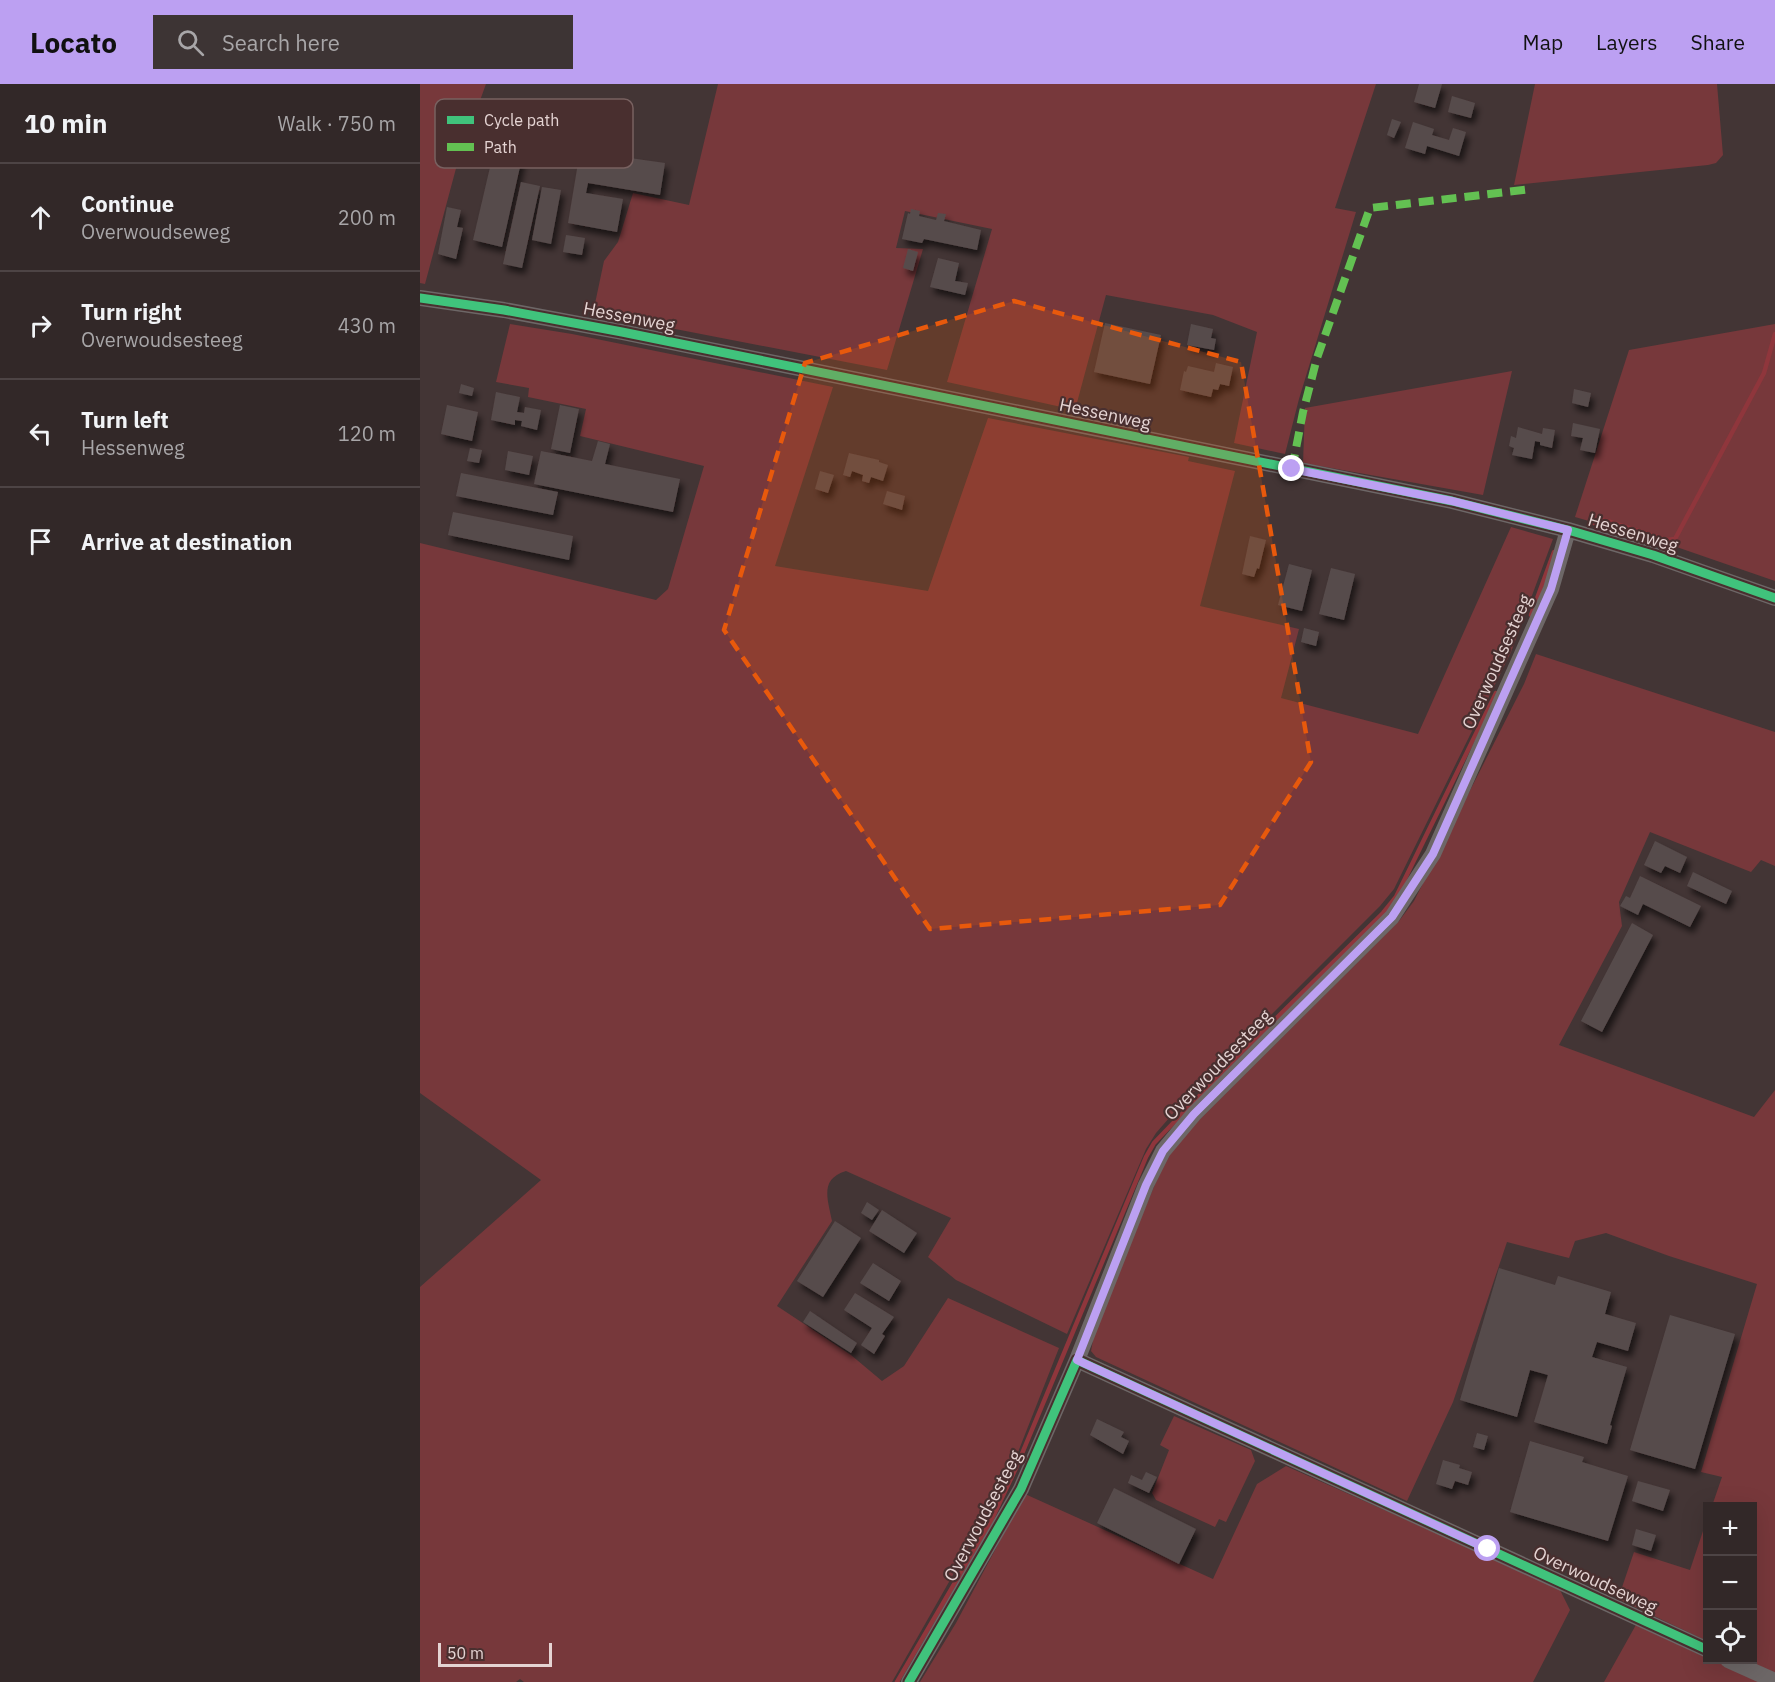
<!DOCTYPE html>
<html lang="en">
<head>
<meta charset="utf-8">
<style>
  :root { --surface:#322828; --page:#3d3434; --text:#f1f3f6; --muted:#a8a6a8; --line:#4d4445; --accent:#bca0f2 }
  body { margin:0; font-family:"IBM Plex Sans",sans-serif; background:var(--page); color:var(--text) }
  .controls { position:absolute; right:18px; bottom:18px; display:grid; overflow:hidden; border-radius:0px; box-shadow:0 6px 24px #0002 }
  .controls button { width:54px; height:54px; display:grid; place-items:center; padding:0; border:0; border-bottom:2px solid var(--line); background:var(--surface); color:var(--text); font:30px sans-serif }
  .scale { position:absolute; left:18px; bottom:15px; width:114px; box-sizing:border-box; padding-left:6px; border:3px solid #e5d4d3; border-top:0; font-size:16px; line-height:21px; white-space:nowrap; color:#e5d4d3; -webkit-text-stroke:4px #492f2f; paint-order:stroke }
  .stop { position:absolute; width:18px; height:18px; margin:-14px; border:4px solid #bca0f2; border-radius:50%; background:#fff }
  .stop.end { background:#bca0f2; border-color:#fff; box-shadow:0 2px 6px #0008 }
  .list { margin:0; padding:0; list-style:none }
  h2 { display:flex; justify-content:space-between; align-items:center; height:78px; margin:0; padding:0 24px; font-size:26px }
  h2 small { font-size:20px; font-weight:400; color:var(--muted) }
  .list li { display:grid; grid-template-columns:39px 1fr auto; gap:18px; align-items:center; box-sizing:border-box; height:108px; padding:0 24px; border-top:2px solid var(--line) }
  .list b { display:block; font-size:22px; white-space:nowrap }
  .list p { margin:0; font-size:20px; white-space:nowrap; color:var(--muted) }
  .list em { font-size:20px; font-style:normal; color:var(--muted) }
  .icon { flex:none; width:33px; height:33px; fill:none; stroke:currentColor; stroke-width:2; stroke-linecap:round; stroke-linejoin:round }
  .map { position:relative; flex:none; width:1355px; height:1598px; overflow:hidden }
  header { display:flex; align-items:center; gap:36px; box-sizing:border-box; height:84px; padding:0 30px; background:var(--accent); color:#111 }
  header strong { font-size:28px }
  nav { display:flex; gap:33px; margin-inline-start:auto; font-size:21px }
  .search { width:420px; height:54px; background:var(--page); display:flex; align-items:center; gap:15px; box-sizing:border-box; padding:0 21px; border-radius:0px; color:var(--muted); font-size:22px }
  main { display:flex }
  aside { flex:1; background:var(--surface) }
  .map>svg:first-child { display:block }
  .green { fill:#77383b }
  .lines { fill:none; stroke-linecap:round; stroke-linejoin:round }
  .stream { stroke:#8f363c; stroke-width:4.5 }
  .building { fill:#574b4b; filter:url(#shadow) }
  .minor { stroke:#6d6767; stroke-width:16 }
  .quiet { stroke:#63c152; stroke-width:8; stroke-dasharray:15 8; stroke-linecap:butt }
  .cycleway-casing { stroke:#492f2f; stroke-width:13 }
  .cycleway { stroke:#40c37c; stroke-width:9 }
  .route { stroke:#bca0f2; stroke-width:8 }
  .marked { fill:#e8590c; fill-opacity:0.2; stroke:#e8590c; stroke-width:4.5; stroke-dasharray:12 8; stroke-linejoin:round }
  .labels { text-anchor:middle; stroke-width:4.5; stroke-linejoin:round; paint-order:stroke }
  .street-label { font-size:18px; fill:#e5d4d3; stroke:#492f2f }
  .key { fill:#492f2f; stroke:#786160; stroke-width:1.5 }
  .key-label { font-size:16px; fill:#e5d4d3 }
</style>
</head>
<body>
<header>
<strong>Locato</strong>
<div class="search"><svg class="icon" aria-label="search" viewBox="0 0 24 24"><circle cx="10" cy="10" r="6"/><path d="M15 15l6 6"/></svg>Search here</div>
<nav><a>Map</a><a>Layers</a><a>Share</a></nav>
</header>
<main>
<aside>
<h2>10 min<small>Walk · 750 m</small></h2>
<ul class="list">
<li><svg class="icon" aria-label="ahead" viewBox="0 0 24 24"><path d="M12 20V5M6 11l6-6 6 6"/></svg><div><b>Continue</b><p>Overwoudseweg</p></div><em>200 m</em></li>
<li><svg class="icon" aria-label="right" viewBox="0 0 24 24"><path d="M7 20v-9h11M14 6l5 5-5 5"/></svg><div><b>Turn right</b><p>Overwoudsesteeg</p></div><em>430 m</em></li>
<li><svg class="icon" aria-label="left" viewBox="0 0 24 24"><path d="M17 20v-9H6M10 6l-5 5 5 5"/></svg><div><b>Turn left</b><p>Hessenweg</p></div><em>120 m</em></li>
<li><svg class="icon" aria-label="arrive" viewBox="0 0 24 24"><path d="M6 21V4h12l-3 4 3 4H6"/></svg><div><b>Arrive at destination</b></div></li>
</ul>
</aside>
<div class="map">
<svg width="1355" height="1598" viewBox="0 0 1355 1598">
  <defs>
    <filter id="shadow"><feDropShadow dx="3.5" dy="6" stdDeviation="3" flood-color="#0009"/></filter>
  </defs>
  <rect width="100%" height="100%" fill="#433535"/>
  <path class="green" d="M0,0H66L38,77L5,200L0,199Z
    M298,0H956L915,124L936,128L879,315L865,370L814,359L837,248L793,231L686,211L655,326L527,298L572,145L485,127L476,164L503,165L467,286L173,229L184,177L198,158L213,109L269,121Z
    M1115,0H1297L1303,71L1296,79L1288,81L1094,101Z
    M90,240L152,250L413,303L355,482L508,507L568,334L769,373L768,377L815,387L780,522L879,545L861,614L998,650L1091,443L1133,455L1091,568L974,805L960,822L757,1025L736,1049L726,1065L647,1250L536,1196L508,1173L531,1134L426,1087C399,1095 408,1116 412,1137L357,1222L431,1271L462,1297L484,1282L528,1214L639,1264L587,1396L472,1598H104L100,1595L96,1598H0V1203L121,1096L0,1009V459L236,516L248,505L284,382L160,352L166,325L108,313L109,304L76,298Z
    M1355,240V497L1245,459L1155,433L1209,266Z
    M1092,287L1063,411L883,379L885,324Z
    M1116,570L1355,648V782L1341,776L1331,788L1230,748L1199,818L1202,842L1139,961L1334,1033L1355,1006V1589L1325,1576H1332V1422H1292L1302,1393L1281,1388L1337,1200L1249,1172L1186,1149L1155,1157L1149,1174L1087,1158L1033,1318L987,1417L676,1273L671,1267L676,1240L736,1098L752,1065L767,1048L979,837L994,817L1104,600Z
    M754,1332L831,1366L835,1377L806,1438L799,1435L795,1443L736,1416L732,1409L749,1366L740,1361Z
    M866,1382L1139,1504L1150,1526L1113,1598H500L536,1539L605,1410L793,1495L837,1400Z
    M1287,1435V1557L1198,1515L1214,1468L1270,1486Z
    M1217,1539L1287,1572L1288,1576H1295L1344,1598H1184Z"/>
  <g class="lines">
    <path class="stream" d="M1174,439L1179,436H1184L1246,456L1255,455L1344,289L1355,250
      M1111,531L1134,468
      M477,1598L571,1437L596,1384L726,1073L734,1059L813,977L963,829L976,813L1076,609"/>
  </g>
  <path class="building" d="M999,0H1022L1015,24L994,18Z
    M1032,12L1055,19L1051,34L1028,28Z
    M972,35L981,38L974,54L967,51Z
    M993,38L1014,45L1012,51L1029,56L1033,44L1046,48L1039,72L1007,62L1005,70L985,64Z
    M78,49L106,56L82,163L53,156Z
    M160,67L245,79L240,111L168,99L166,109L203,115L197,148L148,139Z
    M101,98L120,102L102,184L83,180Z
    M122,103L141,106L131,160L112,156Z
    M27,123L41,126L37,143L43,144L36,175L18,170Z
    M491,125L500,127L499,132L516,136L518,129L526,130L524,137L561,146L557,166L504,155L502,159L482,155L488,129L490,130Z
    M146,151L165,154L162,171L143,168Z
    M488,165L498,168L493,187L483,184Z
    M518,174L539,179L535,197L548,199L545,211L510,203Z
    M685,239L741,251L730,300L674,288Z
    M771,240L793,245L791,254L796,255L794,266L767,261Z
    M796,279L813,283L809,302L800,300L798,306L793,305L791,313L760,306L764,287L766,288L768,282L794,288Z
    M41,300L54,304L52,312L39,309Z
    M1154,305L1171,309L1168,323L1152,319Z
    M76,308L100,313L97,328L104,329L105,323L121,326L117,346L101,342L102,337L95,336V341L71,336Z
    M27,321L58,328L52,357L21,350Z
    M140,321L159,325L150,369L131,365Z
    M1153,339L1180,345L1175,369L1160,366L1163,354L1151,352Z
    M1098,343L1122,350L1123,344L1135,346L1132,364L1120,361V358L1115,357L1112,375L1092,371L1094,364L1089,362L1091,352L1096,354Z
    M178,357L190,360L185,380L260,395L253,428L114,400L121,367L172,377Z
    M50,364L62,366L59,379L47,377Z
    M88,367L113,372L109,391L85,386Z
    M429,369L459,376V378L468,381L463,397L451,393L449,399L442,397L443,391L432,387L430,393L423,391Z
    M400,387L414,391L408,409L395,405Z
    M41,389L138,408L133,431L36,412Z
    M467,407L485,412L482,426L463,420Z
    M33,428L153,452L149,476L28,451Z
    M830,452L846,456L839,485L837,484L834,493L822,490Z
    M869,480L892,486L882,527L858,521Z
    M911,484L935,490L924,536L899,530Z
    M884,544L899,548L896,562L881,558Z
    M1235,757L1267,773L1260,789L1245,782L1241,789L1224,781Z
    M1273,788L1312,807L1306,820L1267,802Z
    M1220,792L1281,822L1270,843L1223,820L1218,831L1200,822L1206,812L1210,814Z
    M1212,839L1233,851L1182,948L1161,937Z
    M447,1118L459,1126L452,1136L441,1129Z
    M462,1126L497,1149L484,1169L449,1147Z
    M415,1137L441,1154L403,1213L377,1197Z
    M453,1179L481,1197L469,1217L440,1199Z
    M1079,1184L1135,1201L1138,1192L1191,1208L1185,1230L1216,1239L1208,1267L1177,1258L1172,1273L1207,1283L1190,1341L1192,1342L1187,1360L1114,1338L1128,1291L1110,1286L1097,1333L1040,1316Z
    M435,1209L474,1233L462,1250L465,1252L454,1270L441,1261L452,1244L424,1226Z
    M390,1227L437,1259L431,1269L383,1238Z
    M1250,1231L1315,1250L1275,1385L1210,1366Z
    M677,1335L704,1348L701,1353L709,1357L703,1370L670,1351Z
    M1057,1349L1068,1352L1064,1366L1053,1363Z
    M1110,1357L1164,1373L1162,1378L1208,1392L1188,1457L1090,1428Z
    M1023,1376L1040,1381L1039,1384L1052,1388L1048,1401L1035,1397L1032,1405L1016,1400Z
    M726,1388L737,1393L729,1409L708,1399L711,1391L722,1396Z
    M1218,1397L1250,1406L1243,1427L1212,1417Z
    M694,1404L776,1445L759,1480L677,1439Z
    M1216,1445L1236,1451L1231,1467L1212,1461Z"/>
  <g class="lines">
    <path class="minor" d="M0,214L84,226L202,248L1032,417L1148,446L1233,471L1355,514
      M657,1276L1288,1566
      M1308,1576L1355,1597
      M489,1598L601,1405L657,1276L726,1101L743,1067L774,1030L972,833L1013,770L1131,505L1148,446"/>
    <path class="quiet" d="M872,385L883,328L897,274L950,124L1112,105"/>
    <defs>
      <path id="cycleway" d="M0,214L84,226L202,248L1032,417L1148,446L1233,471L1355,514
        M489,1598L601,1405L657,1276L1288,1566"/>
    </defs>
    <use href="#cycleway" class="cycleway-casing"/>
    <use href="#cycleway" class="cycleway"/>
  </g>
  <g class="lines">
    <path class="route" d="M872,385L1032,417L1148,446L1131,505L1013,770L972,833L774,1030L743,1067L726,1101L657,1276L1068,1465"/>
  </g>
  <path class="marked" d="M594,217L821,278L891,678L800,821L510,845L304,546L385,279Z"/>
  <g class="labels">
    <g class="street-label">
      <text transform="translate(209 233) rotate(11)" y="6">Hessenweg</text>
      <text transform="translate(685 330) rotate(12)" y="6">Hessenweg</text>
      <text transform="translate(1213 449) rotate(17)" y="6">Hessenweg</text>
      <text transform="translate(1077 578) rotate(-66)" y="6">Overwoudsesteeg</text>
      <text transform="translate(798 981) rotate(-46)" y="6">Overwoudsesteeg</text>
      <text transform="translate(563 1432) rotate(-62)" y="6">Overwoudsesteeg</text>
      <text transform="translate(1175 1496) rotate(25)" y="6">Overwoudseweg</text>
    </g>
  </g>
  <rect x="15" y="15" width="198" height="69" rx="9" class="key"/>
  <rect x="27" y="32" width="27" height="8" fill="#40c37c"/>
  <rect x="27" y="59" width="27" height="8" fill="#63c152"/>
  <g class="key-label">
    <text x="64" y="42">Cycle path</text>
    <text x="64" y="69">Path</text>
  </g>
</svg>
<div class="controls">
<button>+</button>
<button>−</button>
<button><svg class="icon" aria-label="locate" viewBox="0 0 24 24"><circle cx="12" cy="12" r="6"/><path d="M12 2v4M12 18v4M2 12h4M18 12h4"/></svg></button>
</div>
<div class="scale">50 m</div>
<div class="stop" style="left:1068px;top:1465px"></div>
<div class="stop end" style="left:872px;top:385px"></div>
</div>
</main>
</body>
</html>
